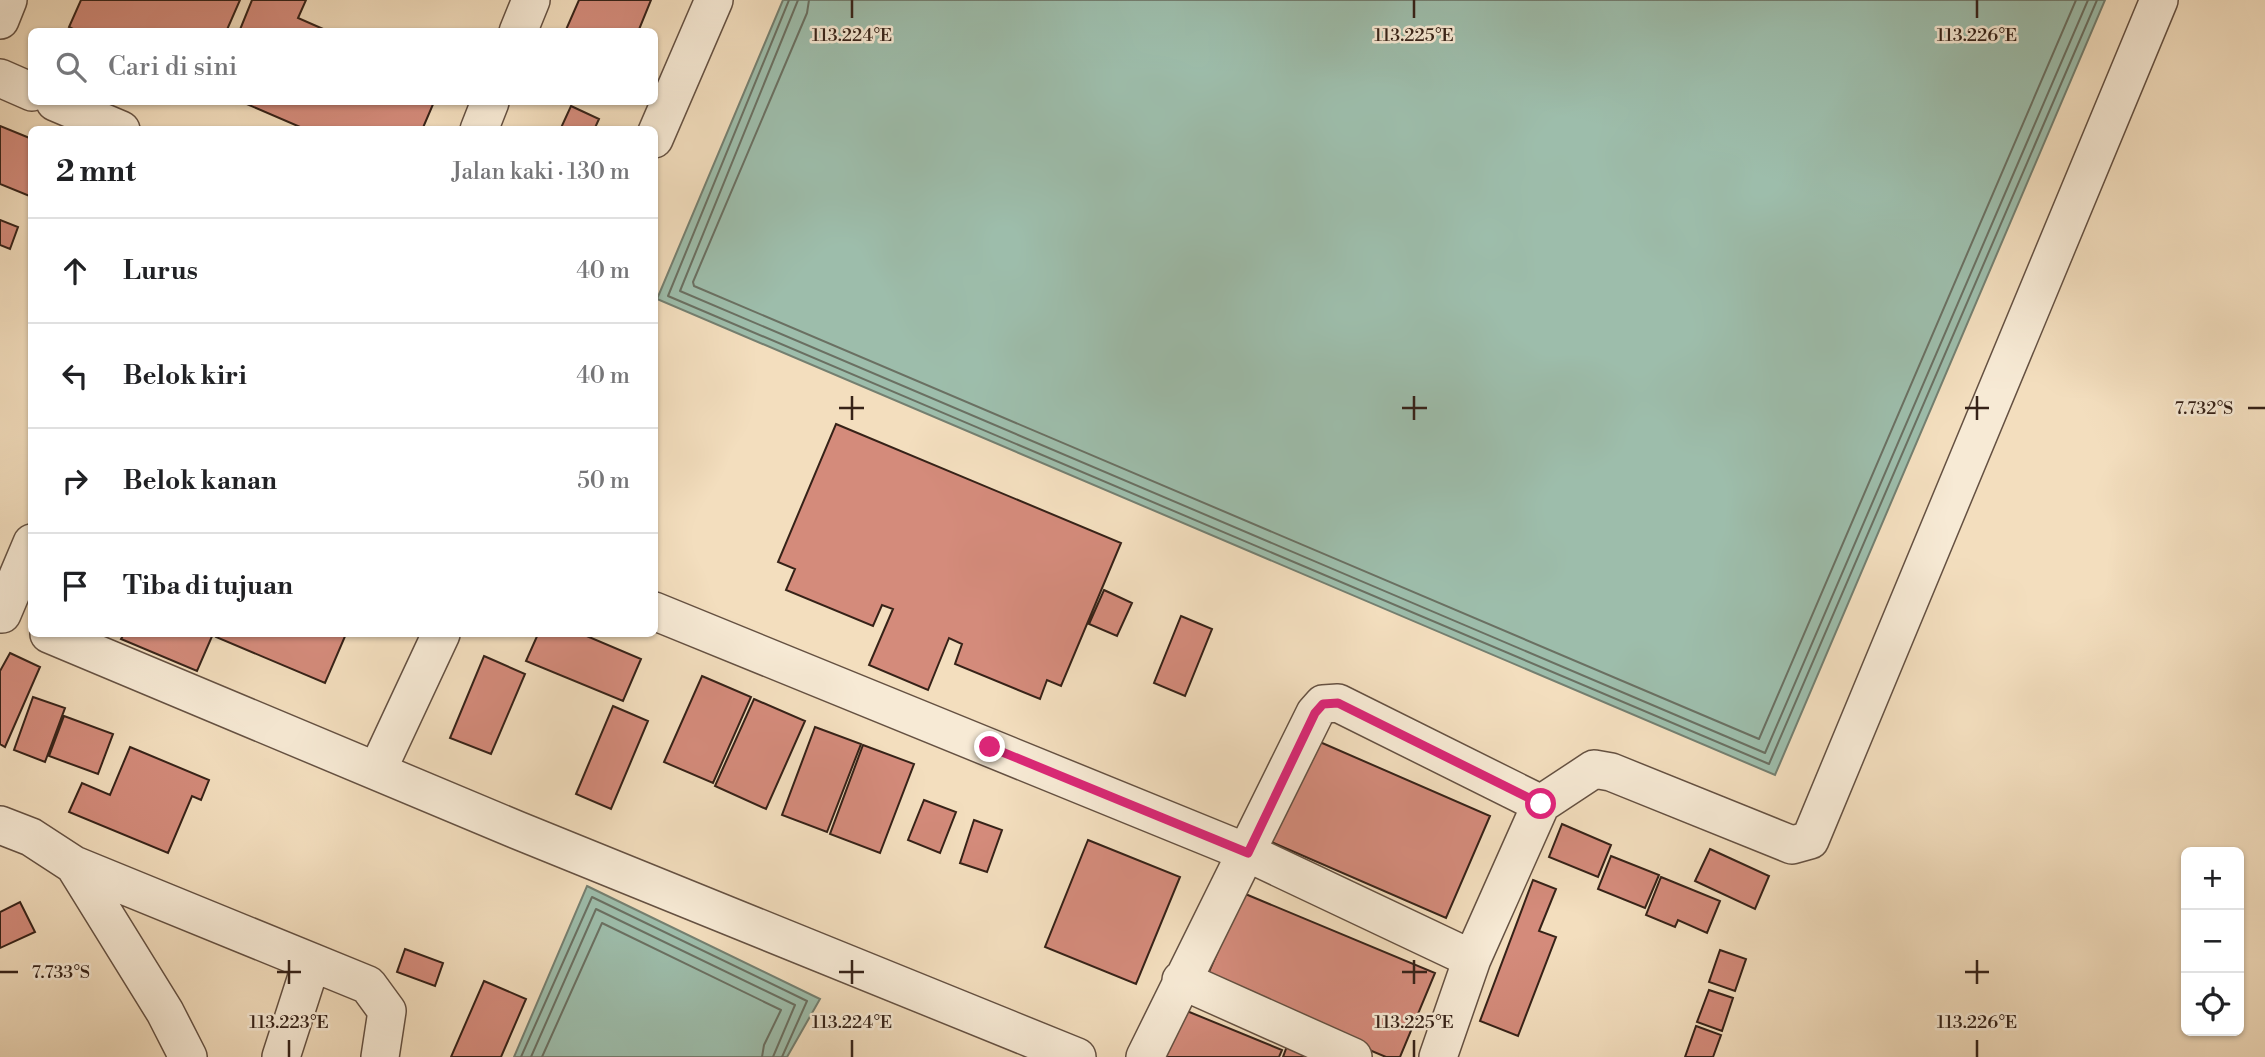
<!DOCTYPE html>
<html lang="id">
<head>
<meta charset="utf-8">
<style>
  :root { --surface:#fff; --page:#f6f6f6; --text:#202124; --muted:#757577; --line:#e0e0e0 }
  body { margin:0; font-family:"Libre Bodoni",serif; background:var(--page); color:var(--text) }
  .controls { position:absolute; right:21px; bottom:21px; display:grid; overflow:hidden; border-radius:10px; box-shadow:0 2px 5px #0004 }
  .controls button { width:63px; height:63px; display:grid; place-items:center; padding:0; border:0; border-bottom:2px solid var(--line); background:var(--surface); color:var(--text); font:35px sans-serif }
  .stop { position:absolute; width:21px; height:21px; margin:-16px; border:5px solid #db2777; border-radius:50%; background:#fff }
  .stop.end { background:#db2777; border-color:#fff; box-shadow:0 2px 7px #0008 }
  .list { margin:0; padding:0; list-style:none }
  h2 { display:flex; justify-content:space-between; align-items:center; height:91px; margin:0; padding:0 28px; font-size:30px }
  h2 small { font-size:23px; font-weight:400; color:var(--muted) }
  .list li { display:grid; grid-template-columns:46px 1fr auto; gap:21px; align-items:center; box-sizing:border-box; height:105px; padding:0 28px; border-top:2px solid var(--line) }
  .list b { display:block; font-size:26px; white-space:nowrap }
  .list em { font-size:23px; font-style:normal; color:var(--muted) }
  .icon { flex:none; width:38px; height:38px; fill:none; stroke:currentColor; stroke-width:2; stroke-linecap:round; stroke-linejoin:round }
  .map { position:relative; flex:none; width:2265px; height:1057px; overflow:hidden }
  .search { position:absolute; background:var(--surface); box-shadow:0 2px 5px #0004; left:28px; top:28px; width:630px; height:77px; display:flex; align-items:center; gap:18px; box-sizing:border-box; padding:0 24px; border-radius:10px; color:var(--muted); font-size:26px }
  .panel { position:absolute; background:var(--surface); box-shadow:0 2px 5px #0004; left:28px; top:126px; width:630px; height:511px; border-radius:10px }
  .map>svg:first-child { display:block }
  .water { fill:#9dbdab; stroke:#747f70; stroke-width:2 }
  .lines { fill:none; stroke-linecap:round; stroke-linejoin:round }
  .shore { stroke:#6a7062; stroke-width:2 }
  .building { fill:#d48b7b; stroke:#362218; stroke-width:2 }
  .minor-casing { stroke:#655142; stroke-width:40 }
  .minor { stroke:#f7ead5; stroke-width:37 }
  .route { stroke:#db2777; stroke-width:9 }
  .ticks { fill:none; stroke:#362218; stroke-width:2.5 }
  .ticks-label { font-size:18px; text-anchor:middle; fill:#362218; stroke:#f7ead5; stroke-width:5; stroke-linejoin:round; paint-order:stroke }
</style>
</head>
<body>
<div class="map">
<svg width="2265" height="1057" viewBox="0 0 2265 1057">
  <rect width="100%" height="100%" fill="#f3debe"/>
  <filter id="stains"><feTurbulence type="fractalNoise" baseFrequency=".00286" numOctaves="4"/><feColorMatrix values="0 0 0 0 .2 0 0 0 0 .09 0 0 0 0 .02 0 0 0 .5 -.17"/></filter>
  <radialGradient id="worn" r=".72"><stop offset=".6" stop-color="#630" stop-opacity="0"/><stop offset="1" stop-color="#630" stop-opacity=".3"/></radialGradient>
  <path class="water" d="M783,0H2105L1775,775L657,299Z
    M587,886L820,999L787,1057H514Z"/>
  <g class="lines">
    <path class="shore" d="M789,0L668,296L1769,764L2097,0
      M798,0L680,291L1765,753L2088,0
      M809,0L807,13L693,282L694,286L1759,739L2076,0
      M521,1057L592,897L807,1001L782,1057
      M531,1057L596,909L795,1005L773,1057
      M542,1057L602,923L781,1010L764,1045L762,1057"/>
  </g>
  <path class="building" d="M81,0H240L226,32H79L69,27Z
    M252,0H306L298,18L330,32H239Z
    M579,0H651L638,32H565Z
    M242,102H434L422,130H307Z
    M571,106L599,119L594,130H560Z
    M0,126L32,139V197L0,184Z
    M0,220L18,227L10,249L0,245Z
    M836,424L1121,543L1061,686L1047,680L1040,699L955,664L962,644L949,638L928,690L869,665L893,609L882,605L873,626L786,590L795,569L778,562Z
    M1104,590L1132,603L1117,636L1089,624Z
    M1181,616L1212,629L1185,696L1154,683Z
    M124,634H213L197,671L121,639Z
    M217,634H346L325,683L216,637Z
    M538,634H582L641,659L623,701L526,661Z
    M10,653L40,667L5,747L0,744V671Z
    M484,656L525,674L491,754L450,738Z
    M702,676L751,697L713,783L664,762Z
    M33,697L65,708L45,762L14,750Z
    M754,699L805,721L766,809L715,786Z
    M613,706L648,721L611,809L576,794Z
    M64,716L113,734L98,774L49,756Z
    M815,727L861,744L827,832L782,815Z
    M1313,739L1490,816L1446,918L1269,841Z
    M863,745L914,764L880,853L830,834Z
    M130,747L209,780L201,800L192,796L168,853L69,812L82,783L110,795Z
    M924,800L956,812L940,853L908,840Z
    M974,820L1002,830L987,872L960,863Z
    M1562,824L1611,845L1598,877L1549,857Z
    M1088,840L1180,877L1136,984L1045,947Z
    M1710,849L1769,876L1755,909L1695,881Z
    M1611,856L1659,875L1645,908L1598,889Z
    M1661,877L1720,901L1707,933L1678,920L1675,927L1646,915Z
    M1533,880L1556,889L1539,931L1556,937L1518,1036L1480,1021Z
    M1243,893L1435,973L1400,1057H1386L1205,981Z
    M20,902L35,932L0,948V912Z
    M405,949L443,963L435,986L397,972Z
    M1720,950L1746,959L1735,991L1709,982Z
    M484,981L526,999L501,1057H451Z
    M1709,990L1733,998L1722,1031L1697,1022Z
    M1182,1009L1282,1050L1279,1057H1163Z
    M1696,1026L1721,1035L1713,1057H1685Z
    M1287,1046L1316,1057H1283Z"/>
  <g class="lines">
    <defs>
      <path id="minor" d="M0,20L8,0
        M518,32L531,0
        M0,78L32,92
        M55,102L121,130
        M479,130L490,102
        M654,139L714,0
        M654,611L1248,853L1472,959L1438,1057
        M2,614L32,543
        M49,634L517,830L1077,1057
        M377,771L441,634
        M1541,804L1594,769L1611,772L1792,845L1810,840L2159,0
        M0,825L31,837L74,865L165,1012L188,1057
        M74,865L368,985L387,1011L380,1057
        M1181,980L1353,1057
        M281,1057L311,964
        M1145,1057L1315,713L1323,704L1338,703L1541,804L1472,959"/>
    </defs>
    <use href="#minor" class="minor-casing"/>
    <use href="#minor" class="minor"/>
  </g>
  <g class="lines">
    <path class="route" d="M990,747L1248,853L1315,713L1323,704L1338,703L1541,804"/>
  </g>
  <path class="ticks" d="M852,0V18M1414,0V18M1977,0V18M852,396V420M1414,396V420M1977,396V420M839,408H864M1402,408H1427M1965,408H1989M2248,408H2265M289,960V984M852,960V984M1414,960V984M1977,960V984M0,972H18M277,972H301M839,972H864M1402,972H1427M1965,972H1989M289,1040V1057M852,1040V1057M1414,1040V1057M1977,1040V1057"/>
  <g class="ticks-label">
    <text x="852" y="41">113.224°E</text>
    <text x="1414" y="41">113.225°E</text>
    <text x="1977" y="41">113.226°E</text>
    <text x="2204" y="414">7.732°S</text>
    <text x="61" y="978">7.733°S</text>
    <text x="289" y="1028">113.223°E</text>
    <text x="852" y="1028">113.224°E</text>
    <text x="1414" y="1028">113.225°E</text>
    <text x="1977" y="1028">113.226°E</text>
  </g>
  <rect width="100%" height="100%" filter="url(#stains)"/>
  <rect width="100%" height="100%" fill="url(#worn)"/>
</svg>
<div class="controls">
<button>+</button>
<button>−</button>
<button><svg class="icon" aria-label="locate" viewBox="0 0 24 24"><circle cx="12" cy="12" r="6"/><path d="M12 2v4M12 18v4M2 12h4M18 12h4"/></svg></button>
</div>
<div class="stop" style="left:1541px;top:804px"></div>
<div class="stop end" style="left:990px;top:747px"></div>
<div class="search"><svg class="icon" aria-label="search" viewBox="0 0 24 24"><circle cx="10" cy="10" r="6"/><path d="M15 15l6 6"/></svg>Cari di sini</div>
<section class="panel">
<h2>2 mnt<small>Jalan kaki · 130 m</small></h2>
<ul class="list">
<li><svg class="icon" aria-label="ahead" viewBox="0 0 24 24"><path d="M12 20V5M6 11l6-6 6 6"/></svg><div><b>Lurus</b></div><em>40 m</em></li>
<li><svg class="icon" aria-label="left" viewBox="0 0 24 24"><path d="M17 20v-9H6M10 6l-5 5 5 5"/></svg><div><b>Belok kiri</b></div><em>40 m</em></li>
<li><svg class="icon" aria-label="right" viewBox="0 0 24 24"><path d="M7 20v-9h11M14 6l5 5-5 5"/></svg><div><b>Belok kanan</b></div><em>50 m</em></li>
<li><svg class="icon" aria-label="arrive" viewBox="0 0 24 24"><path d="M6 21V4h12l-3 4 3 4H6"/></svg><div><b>Tiba di tujuan</b></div></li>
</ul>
</section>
</div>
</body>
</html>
